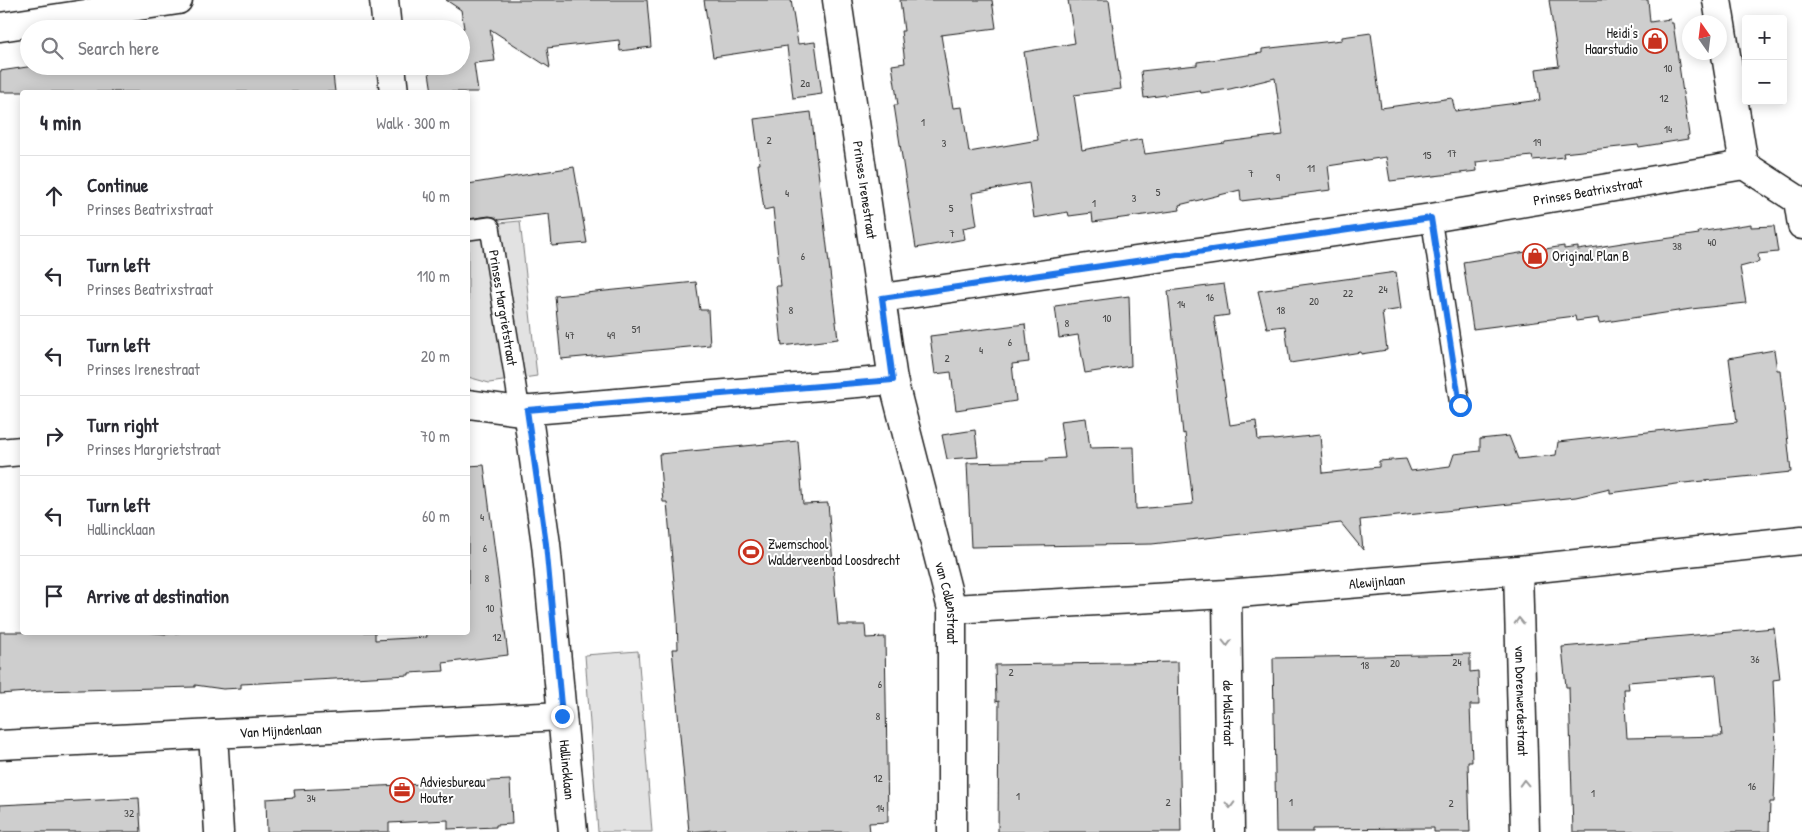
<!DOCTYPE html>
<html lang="en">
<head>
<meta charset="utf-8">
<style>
  :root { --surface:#fff; --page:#f2f2f3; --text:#2b2b33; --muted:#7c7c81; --line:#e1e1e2 }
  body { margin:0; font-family:"Patrick Hand",sans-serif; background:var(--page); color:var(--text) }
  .controls { position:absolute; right:15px; top:15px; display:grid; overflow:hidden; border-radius:5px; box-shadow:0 2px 12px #0003 }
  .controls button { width:45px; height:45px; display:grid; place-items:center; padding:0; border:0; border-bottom:1px solid var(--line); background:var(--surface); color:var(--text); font:25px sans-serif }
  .compass { position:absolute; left:1682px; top:15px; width:45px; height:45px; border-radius:50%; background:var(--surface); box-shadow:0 2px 12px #0003; rotate:346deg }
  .stop { position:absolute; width:15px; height:15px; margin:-11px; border:4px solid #1a73e8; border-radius:50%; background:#fff }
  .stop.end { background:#1a73e8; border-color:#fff; box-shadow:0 1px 5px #0008 }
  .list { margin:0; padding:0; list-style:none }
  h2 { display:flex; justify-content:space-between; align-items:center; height:65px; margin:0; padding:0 20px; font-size:21px }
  h2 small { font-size:16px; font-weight:400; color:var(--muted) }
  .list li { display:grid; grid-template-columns:32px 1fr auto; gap:15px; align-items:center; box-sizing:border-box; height:80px; padding:0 20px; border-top:1px solid var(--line) }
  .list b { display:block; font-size:19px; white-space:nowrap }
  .list p { margin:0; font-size:16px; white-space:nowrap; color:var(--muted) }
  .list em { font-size:16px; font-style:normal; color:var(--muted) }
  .icon { flex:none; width:28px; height:28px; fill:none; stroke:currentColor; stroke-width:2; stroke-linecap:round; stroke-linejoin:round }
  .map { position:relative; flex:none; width:1802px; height:832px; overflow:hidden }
  .search { position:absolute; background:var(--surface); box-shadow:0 2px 12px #0003; left:20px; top:20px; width:450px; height:55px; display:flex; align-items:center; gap:12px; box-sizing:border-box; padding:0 18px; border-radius:28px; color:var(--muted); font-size:19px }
  .panel { position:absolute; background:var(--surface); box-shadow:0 2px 12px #0003; left:20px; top:90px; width:450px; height:545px; border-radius:5px }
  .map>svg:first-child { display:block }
  .green { fill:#e2e2e2; stroke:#7f7f7f }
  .building { fill:#cecece; stroke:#1c1c1c; fill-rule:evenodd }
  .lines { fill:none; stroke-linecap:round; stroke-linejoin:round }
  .lane-casing { stroke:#1c1c1c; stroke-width:22 }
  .street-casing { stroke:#1c1c1c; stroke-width:31 }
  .lane { stroke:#fff; stroke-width:19 }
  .street { stroke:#fff; stroke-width:28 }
  .oneway { stroke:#999 }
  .route { stroke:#1a73e8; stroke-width:6 }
  .labels { text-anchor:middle; stroke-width:4; stroke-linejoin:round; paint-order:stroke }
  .number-label { font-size:11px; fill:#484848 }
  .poi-label { font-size:14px; fill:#1c1c1c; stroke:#fff; text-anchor:start }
  .street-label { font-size:14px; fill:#1c1c1c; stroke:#fff }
</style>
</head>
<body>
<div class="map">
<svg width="1802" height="832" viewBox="0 0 1802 832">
  <rect width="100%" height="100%" fill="#fff"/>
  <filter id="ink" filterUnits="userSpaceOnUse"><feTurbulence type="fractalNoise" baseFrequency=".02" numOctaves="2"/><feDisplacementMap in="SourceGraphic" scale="10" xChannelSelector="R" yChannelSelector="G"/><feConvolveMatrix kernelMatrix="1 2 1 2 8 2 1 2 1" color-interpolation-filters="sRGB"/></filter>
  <g filter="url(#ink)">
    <path class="green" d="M520,221L537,376L489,383L468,377V226Z
      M638,651L652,832H598L585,655Z"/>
    <path class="building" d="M446,0H647L651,47L620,51L619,40L547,48L550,68L490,29L495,61L474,63L478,92H432L428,66H461V29H458L464,28L461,10Z
      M704,0H791L798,44L815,42L822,94L793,98L787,46L713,57Z
      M900,0H992L996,28L941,35L953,108L962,107L969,152L1038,140L1024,52L1075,43L1068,0H1109L1121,89L1074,95L1082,150L1142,139L1145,154L1225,143V142L1283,135L1275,78L1230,89L1201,93L1200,90L1144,98L1141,71L1197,65V62L1262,53V49L1342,40V37L1371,33L1381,108L1452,98L1455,111L1540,100L1536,69L1559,66L1549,0H1648L1650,22L1670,19L1671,23H1673L1689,135L1687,136L1688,139L1639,147L1638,145L1563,153L1564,157L1533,160L1532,156L1476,162L1477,171L1390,181L1386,157L1328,166L1331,190L1241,201L1240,190L1179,205L1180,210L1093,222L1092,213L1069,216L1068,212L1034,218L1029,183L972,193L977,225L963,228L965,239L916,248L894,105H898L892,65L905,63L901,31H904Z
      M34,66H332L335,92H0V71Z
      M811,112L838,339L782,346L776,286H781L773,208L764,210L758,164H760L754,119Z
      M574,167L587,243L552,246L549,214L499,220L495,217L489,216L468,219V184Z
      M1751,224V227L1774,226L1778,252L1758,254L1759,262L1740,267L1746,303L1691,309L1599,323L1598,318L1576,321L1575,316L1473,329L1463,262L1564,246V249L1578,247V250L1635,241V243L1699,234L1698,232Z
      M1396,272L1401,309L1382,312L1387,350L1361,354V352L1290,363L1285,326L1267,328L1258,291Z
      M696,282L700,310H708L710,345L561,359L555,296Z
      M1224,284L1229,315L1214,317L1230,425L1256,421L1258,440L1274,439V440L1320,435L1323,473L1379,467V461L1406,459L1411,471L1450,466L1454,454L1480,451V439L1509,436L1518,459L1556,455L1558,442L1737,422L1729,358L1774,350L1777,370H1780L1791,472L1684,483L1610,493V489L1576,497L1360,520L1363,550L1341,523L1152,544L971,547L967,463L1047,461L1046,459L1065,458L1060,421L1086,418L1090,448L1134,447L1136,509L1193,504L1185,433L1183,434L1168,291Z
      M1129,296L1131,366L1085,373L1078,335L1059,338L1055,306Z
      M1025,324L1029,362L1012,364L1016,401L956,410L951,372L935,374L930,336Z
      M975,430L978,457L947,459L942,435Z
      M798,441L803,504L828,503L838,625H865L866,638L885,637L888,822L869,823L870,832H725V829L689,832L672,649H678L677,617L667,502H663L659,454Z
      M484,465L508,655L443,663L444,671L409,673V675L241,684V688L223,689L195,685V687L41,691L0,694V632H144L166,634L185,632H375V640L427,637L426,632H468V466Z
      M1774,628L1780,679L1773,680L1776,748L1774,802H1770L1769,832H1573L1569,687H1566L1562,647ZM1716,675L1722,736L1627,738L1624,689H1629L1628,682Z
      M1470,654V672L1478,671L1479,705H1470L1472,762H1468L1470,832H1434V828L1313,829V832H1276L1273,658Z
      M1178,662L1181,832H998L999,701L996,702L995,665Z
      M510,780L512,824L496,825V827L448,829V820L389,823V832H267L266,799L295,797L294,790Z
      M139,798L141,832H0V805Z"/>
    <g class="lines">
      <defs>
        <g id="lane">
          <path d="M1431,218L1460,405"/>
          <path id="s1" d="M468,230L490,227L520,411"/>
        </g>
        <g id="street">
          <path d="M384,0L387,29"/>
          <path id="s2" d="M837,0L893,380L952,609V832"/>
          <path d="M1717,0L1744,165L1798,200L1802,225"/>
          <path d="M0,27L178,0"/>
          <path d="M391,66L394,92"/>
          <path id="s3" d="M882,298L1431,218L1744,165"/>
          <path d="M468,404L520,411L893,380"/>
          <path id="s4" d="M527,410L546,544L573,832"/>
          <path d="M0,453L22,451"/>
          <path id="s5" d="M1518,570L1525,832"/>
          <path id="s6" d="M1227,594L1230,832"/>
          <path id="s7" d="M952,609L1227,594L1518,570L1802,540"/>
          <path d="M213,734L219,832"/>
          <path id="s8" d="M0,745L562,716"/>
        </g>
      </defs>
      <use href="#lane" class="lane-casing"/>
      <use href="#street" class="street-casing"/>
      <use href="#lane" class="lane"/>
      <use href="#street" class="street"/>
    </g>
    <defs><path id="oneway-chevron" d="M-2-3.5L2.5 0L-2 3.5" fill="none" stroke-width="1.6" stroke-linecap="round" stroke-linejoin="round" transform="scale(1.25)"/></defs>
    <g class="oneway">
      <use href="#oneway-chevron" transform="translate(1519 621) rotate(-92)"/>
      <use href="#oneway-chevron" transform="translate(1227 643) rotate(89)"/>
      <use href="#oneway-chevron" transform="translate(1524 783) rotate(-92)"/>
      <use href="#oneway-chevron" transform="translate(1230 805) rotate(89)"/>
    </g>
  </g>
  <g class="lines" filter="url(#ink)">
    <path class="route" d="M562,716L546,544L527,410L893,380L882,298L1431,218L1460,405"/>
  </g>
  <defs>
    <symbol id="shop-ring" viewBox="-11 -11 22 22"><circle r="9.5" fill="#fff" stroke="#c8321e" stroke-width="1.5"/><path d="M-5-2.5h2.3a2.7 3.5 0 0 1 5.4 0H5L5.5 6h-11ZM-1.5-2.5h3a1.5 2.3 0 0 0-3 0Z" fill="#c8321e"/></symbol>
    <symbol id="stadium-ring" viewBox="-11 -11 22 22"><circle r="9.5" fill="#fff" stroke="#c8321e" stroke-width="1.5"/><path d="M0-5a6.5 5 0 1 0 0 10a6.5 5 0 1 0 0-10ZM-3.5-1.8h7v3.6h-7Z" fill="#c8321e"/></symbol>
    <symbol id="office-ring" viewBox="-11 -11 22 22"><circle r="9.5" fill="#fff" stroke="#c8321e" stroke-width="1.5"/><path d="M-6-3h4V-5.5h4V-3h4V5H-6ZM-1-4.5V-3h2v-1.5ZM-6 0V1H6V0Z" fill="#c8321e"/></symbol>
  </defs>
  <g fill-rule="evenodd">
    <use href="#shop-ring" x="1641" y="27" width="28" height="28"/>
    <use href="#shop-ring" x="1521" y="242" width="28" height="28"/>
    <use href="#stadium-ring" x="737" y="538" width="28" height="28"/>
    <use href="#office-ring" x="388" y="776" width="28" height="28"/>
  </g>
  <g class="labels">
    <g class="number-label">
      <text x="1668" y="72">10</text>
      <text x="805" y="87">2a</text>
      <text x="1664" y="102">12</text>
      <text x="923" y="126">1</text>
      <text x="1668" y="133">14</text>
      <text x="769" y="144">2</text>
      <text x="1537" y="146">19</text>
      <text x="944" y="147">3</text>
      <text x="1452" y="157">17</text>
      <text x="1427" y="159">15</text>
      <text x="1311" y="172">11</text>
      <text x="1251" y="177">7</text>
      <text x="1278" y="181">9</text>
      <text x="1158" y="196">5</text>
      <text x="787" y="197">4</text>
      <text x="1134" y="202">3</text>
      <text x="1094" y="207">1</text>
      <text x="951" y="212">5</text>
      <text x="952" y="237">7</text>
      <text x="1712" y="246">40</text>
      <text x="1677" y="250">38</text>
      <text x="803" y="260">6</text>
      <text x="1383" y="293">24</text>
      <text x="1348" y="297">22</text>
      <text x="1210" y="301">16</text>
      <text x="1314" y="305">20</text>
      <text x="1181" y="308">14</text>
      <text x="791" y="314">8</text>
      <text x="1281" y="314">18</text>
      <text x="1107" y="322">10</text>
      <text x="1067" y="327">8</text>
      <text x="636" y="333">51</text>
      <text x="570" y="339">47</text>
      <text x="611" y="339">49</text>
      <text x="1010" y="346">6</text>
      <text x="981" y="354">4</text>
      <text x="947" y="362">2</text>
      <text x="482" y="521">4</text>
      <text x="485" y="552">6</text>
      <text x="487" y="582">8</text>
      <text x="490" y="612">10</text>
      <text x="497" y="641">12</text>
      <text x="1755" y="663">36</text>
      <text x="1457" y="666">24</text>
      <text x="1395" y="667">20</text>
      <text x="1365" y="669">18</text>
      <text x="1011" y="676">2</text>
      <text x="880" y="688">6</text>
      <text x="878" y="720">8</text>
      <text x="878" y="782">12</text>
      <text x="1752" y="790">16</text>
      <text x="1593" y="797">1</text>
      <text x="1018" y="800">1</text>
      <text x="311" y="802">34</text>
      <text x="1168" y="806">2</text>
      <text x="1291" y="806">1</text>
      <text x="1451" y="807">2</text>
      <text x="880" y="812">14</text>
      <text x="129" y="817">32</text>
    </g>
    <g class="poi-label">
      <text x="1638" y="38" text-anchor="end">Heidi's<tspan x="1638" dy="16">Haarstudio</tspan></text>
      <text x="1552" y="261">Original Plan B</text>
      <text x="768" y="549">Zwemschool<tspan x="768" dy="16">Walderveenbad Loosdrecht</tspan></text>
      <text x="420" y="787">Adviesbureau<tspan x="420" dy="16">Houter</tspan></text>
    </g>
    <g class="street-label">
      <text dy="5" stroke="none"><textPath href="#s2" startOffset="192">Prinses Irenestraat</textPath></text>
      <text dy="5" stroke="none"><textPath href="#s3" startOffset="714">Prinses Beatrixstraat</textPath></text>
      <text dy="5" stroke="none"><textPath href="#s1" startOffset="104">Prinses Margrietstraat</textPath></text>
      <text dy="5" stroke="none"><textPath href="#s7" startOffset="426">Alewijnlaan</textPath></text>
      <text dy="5" stroke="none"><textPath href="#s2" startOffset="614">van Collenstraat</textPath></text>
      <text dy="5" stroke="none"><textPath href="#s5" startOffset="131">van Dorenwerdestraat</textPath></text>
      <text dy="5" stroke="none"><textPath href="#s6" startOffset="119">de Mollstraat</textPath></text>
      <text dy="5" stroke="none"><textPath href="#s8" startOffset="281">Van Mijndenlaan</textPath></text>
      <text dy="5" stroke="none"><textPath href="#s4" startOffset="362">Hallincklaan</textPath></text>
    </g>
  </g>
</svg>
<div class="controls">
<button>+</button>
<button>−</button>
</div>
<svg class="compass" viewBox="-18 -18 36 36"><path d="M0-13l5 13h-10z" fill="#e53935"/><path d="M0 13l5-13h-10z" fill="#7c7c81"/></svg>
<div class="stop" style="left:1460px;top:405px"></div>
<div class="stop end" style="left:562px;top:716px"></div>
<div class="search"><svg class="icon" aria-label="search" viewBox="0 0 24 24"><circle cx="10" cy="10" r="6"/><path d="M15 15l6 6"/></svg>Search here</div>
<section class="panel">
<h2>4 min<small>Walk · 300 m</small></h2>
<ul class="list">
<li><svg class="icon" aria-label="ahead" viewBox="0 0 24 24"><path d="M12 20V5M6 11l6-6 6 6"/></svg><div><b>Continue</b><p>Prinses Beatrixstraat</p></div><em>40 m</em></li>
<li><svg class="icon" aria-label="left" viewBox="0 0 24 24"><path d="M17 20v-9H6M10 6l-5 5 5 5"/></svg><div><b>Turn left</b><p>Prinses Beatrixstraat</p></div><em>110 m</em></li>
<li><svg class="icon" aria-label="left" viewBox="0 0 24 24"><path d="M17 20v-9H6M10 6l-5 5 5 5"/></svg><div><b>Turn left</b><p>Prinses Irenestraat</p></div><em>20 m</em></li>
<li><svg class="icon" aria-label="right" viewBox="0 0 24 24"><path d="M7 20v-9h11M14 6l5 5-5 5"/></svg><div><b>Turn right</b><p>Prinses Margrietstraat</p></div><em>70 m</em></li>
<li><svg class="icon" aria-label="left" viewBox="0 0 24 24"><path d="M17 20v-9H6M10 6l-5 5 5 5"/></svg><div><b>Turn left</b><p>Hallincklaan</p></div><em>60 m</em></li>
<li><svg class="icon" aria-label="arrive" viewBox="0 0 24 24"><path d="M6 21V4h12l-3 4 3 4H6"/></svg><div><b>Arrive at destination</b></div></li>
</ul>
</section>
</div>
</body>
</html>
